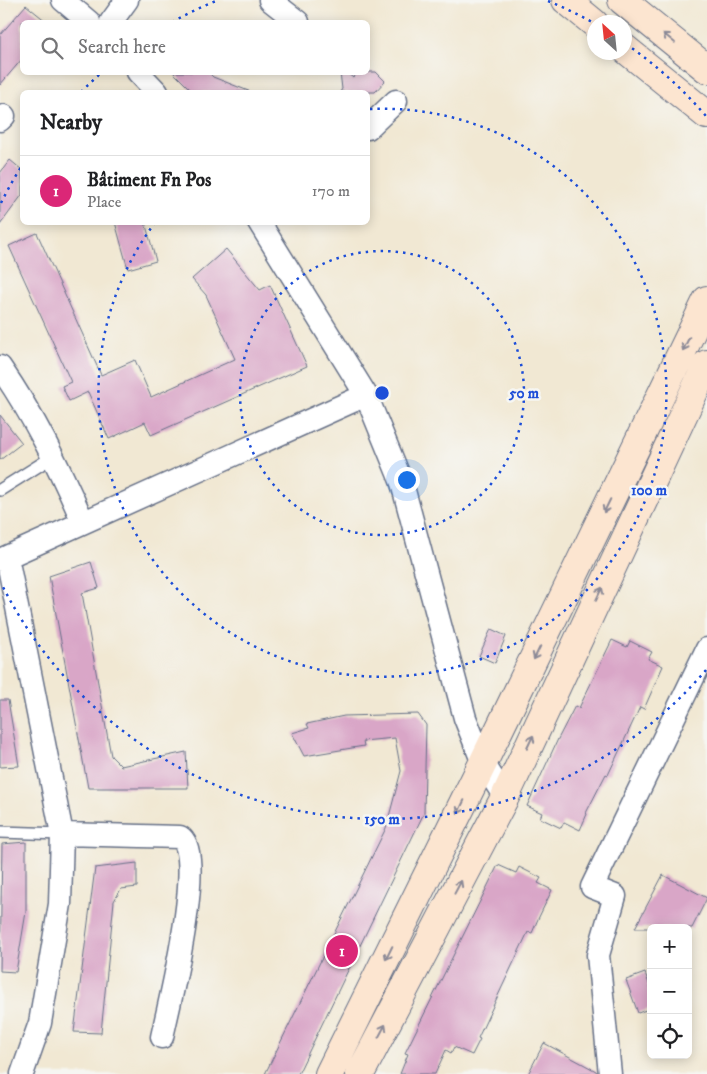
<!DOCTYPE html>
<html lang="en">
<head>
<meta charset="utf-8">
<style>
  :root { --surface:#fff; --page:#f6f6f6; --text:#202124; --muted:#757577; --line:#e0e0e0; --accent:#db2777 }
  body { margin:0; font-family:"IM FELL DW Pica",serif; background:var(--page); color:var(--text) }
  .controls { position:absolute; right:15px; bottom:15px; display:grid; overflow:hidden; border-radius:8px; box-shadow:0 2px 12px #0003 }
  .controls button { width:45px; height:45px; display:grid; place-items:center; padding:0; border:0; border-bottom:1px solid var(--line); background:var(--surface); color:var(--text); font:25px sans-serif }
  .compass { position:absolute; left:587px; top:15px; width:45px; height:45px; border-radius:50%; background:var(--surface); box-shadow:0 2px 12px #0003; rotate:333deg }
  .you { position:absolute; left:406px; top:479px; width:18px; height:18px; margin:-12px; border:4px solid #fff; border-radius:50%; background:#1a73e8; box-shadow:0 0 0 8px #1a73e833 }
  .badge { display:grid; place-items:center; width:32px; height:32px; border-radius:50%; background:var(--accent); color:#fff; font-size:16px; font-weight:700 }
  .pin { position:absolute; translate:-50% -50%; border:2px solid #fff; box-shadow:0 1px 5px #0006 }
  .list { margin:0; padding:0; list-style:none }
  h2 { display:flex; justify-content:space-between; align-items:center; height:65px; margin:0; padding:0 20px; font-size:21px }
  h2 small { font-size:16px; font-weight:400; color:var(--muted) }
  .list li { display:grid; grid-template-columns:32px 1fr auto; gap:15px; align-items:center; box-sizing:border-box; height:70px; padding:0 20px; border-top:1px solid var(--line) }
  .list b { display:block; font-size:19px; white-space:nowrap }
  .list p { margin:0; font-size:16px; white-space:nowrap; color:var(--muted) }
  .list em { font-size:16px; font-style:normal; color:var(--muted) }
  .icon { flex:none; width:28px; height:28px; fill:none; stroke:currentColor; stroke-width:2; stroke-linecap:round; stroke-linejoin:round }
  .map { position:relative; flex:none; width:707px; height:1074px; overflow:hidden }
  .search { position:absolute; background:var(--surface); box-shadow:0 2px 12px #0003; left:20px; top:20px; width:350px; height:55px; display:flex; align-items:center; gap:12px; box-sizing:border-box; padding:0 18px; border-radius:8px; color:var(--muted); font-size:19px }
  .panel { position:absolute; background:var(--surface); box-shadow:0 2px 12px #0003; left:20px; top:90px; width:350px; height:135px; border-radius:8px }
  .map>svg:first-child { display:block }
  .building { fill:#d9a6c7 }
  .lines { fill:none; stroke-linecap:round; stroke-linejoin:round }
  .service-casing { stroke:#667087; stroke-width:14 }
  .minor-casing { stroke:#667087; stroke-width:25 }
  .secondary-casing { stroke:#667087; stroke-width:30 }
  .service { stroke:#fff; stroke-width:11 }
  .minor { stroke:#fff; stroke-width:22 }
  .secondary { stroke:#fce5d0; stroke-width:28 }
  .oneway { stroke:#8c8a97 }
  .ring { fill:none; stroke:#1d4ed8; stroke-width:2.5; stroke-dasharray:2.5 5 }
  .centre { fill:#1d4ed8; stroke:#f6f6f2; stroke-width:2.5 }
  .ring-label { font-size:15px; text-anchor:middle; font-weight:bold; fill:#1d4ed8; stroke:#f6f6f2; stroke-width:5; stroke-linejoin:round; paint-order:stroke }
</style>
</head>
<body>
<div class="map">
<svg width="707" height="1074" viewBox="0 0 707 1074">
  <rect width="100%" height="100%" fill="#f6f6f2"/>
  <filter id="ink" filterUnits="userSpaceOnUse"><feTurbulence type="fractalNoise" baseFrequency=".02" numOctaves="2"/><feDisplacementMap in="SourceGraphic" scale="10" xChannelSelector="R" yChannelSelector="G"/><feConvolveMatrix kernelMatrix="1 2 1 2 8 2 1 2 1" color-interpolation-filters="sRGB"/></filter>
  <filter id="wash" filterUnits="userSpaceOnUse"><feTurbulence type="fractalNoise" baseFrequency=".0096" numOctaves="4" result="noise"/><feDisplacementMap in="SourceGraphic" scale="20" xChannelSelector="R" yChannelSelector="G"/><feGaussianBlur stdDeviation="1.12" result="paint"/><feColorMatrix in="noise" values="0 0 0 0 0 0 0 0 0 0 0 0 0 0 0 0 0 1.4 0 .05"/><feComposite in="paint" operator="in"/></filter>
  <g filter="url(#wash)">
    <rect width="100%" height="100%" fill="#f1e8d3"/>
    <g id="blocks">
      <path class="building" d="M26,5L47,22H22V59L0,85V35Z
        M173,72H208L213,77L251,92H193Z
        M340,72H346L353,78L358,72H376L385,81L375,92H340L342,89Z
        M10,160L22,170V195L0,225V173Z
        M115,222H145L156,261L128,269Z
        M37,233L101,375L135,360L151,397L235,359L206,295L192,279L226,249L260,290L270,285L307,366L151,435L145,422L109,439L88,392L69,401L62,386L71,382L9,246Z
        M0,415L22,443L0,460Z
        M91,562L99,588L82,593L111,756L121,766L186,752L188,788H88L49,576Z
        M491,629L506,636L495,663L479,656Z
        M612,640L627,647L630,641L652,652L648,659L663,666L644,709L640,707L608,775L606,774L586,813L587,814L580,830L564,822L561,828L540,818L542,813L527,806L558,739L575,706L579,708Z
        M0,700H8L19,766L0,767Z
        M418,714L426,725L424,813L298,1074H265L386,828L401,771L395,738L363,741L364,746L304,756L292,733L309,728L307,724L344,716Z
        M26,842V912L16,972L0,971L2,844Z
        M137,863V887L121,889L114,901L101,1033L74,1032L95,868Z
        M498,865L516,873L519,867L541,878L538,883L552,890L538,919L532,933L528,932L478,1038L480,1039L472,1055L454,1047L451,1053L446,1050L435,1074H400L408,1054L405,1053Z
        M663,875L707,898L692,928H635Z
        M645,973L651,989V1008L638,1013L626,980Z
        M544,1043L596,1071L597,1074H528Z"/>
    </g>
  </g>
  <g filter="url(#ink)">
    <use href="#blocks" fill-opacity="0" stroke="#667087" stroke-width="1"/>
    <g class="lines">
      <defs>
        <path id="service" d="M0,490L54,456
          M0,832L62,834"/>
        <path id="minor" d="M63,0L89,22
          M270,0L298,22
          M111,22L127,0
          M138,72L157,92
          M0,120L4,116
          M368,128L396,101
          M259,222L366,395L402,483L465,718L483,763L505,797
          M0,367C34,416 59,467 83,522
          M7,557L62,834L60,904L40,1023L22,1074
          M0,560L366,395
          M62,834L180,837C207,853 169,1005 162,1037
          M610,1074L598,955L615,896L592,887L707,649"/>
        <path id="secondary" d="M566,0L594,23
          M622,0L707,69
          M624,48L707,115
          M329,1074L483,763L707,300
          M360,1074L505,797L707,364"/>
      </defs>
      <use href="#service" class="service-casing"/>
      <use href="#minor" class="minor-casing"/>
      <use href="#secondary" class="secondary-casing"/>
      <use href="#service" class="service"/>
      <use href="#minor" class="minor"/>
      <use href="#secondary" class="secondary"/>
    </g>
    <defs><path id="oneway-shaft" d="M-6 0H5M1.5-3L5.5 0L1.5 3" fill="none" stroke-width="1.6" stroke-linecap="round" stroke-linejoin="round" transform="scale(1.25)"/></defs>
    <g class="oneway">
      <use href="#oneway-shaft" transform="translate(669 38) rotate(-141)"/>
      <use href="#oneway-shaft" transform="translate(686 344) rotate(116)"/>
      <use href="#oneway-shaft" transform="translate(607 506) rotate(116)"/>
      <use href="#oneway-shaft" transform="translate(599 594) rotate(-65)"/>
      <use href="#oneway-shaft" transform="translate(537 653) rotate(116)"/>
      <use href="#oneway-shaft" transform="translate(530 742) rotate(-65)"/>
      <use href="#oneway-shaft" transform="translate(461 807) rotate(116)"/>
      <use href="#oneway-shaft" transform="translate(458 887) rotate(-62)"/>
      <use href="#oneway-shaft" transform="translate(389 953) rotate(116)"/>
      <use href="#oneway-shaft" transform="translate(382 1031) rotate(-62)"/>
    </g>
  </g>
  <g class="ring">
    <circle cx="382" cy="393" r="142"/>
    <path d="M370 109A284 284 0 1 1 154 224"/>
    <path d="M706 670A426 426 0 0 1 1 583M1 203A426 426 0 0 1 21 167M81 92A426 426 0 0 1 100 74M172 22A426 426 0 0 1 216 1M548 1A426 426 0 0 1 592 22M626 44A426 426 0 0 1 706 116"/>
  </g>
  <circle cx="382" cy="393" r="8" class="centre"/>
  <g class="ring-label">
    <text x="524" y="398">50 m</text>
    <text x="649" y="495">100 m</text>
    <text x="382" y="824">150 m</text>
  </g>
</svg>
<div class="controls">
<button>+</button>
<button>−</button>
<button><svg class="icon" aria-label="locate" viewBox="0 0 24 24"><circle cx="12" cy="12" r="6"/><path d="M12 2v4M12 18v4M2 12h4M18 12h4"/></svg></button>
</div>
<svg class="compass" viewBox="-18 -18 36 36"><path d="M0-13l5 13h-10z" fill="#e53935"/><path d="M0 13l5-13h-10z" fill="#757577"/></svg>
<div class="you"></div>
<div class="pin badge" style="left:342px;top:951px">1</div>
<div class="search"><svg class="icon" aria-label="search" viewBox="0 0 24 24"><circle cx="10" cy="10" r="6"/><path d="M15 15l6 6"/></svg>Search here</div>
<section class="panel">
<h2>Nearby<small></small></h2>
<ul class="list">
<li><span class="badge">1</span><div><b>Bâtiment Fn Pos</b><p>Place</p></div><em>170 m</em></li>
</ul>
</section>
</div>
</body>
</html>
